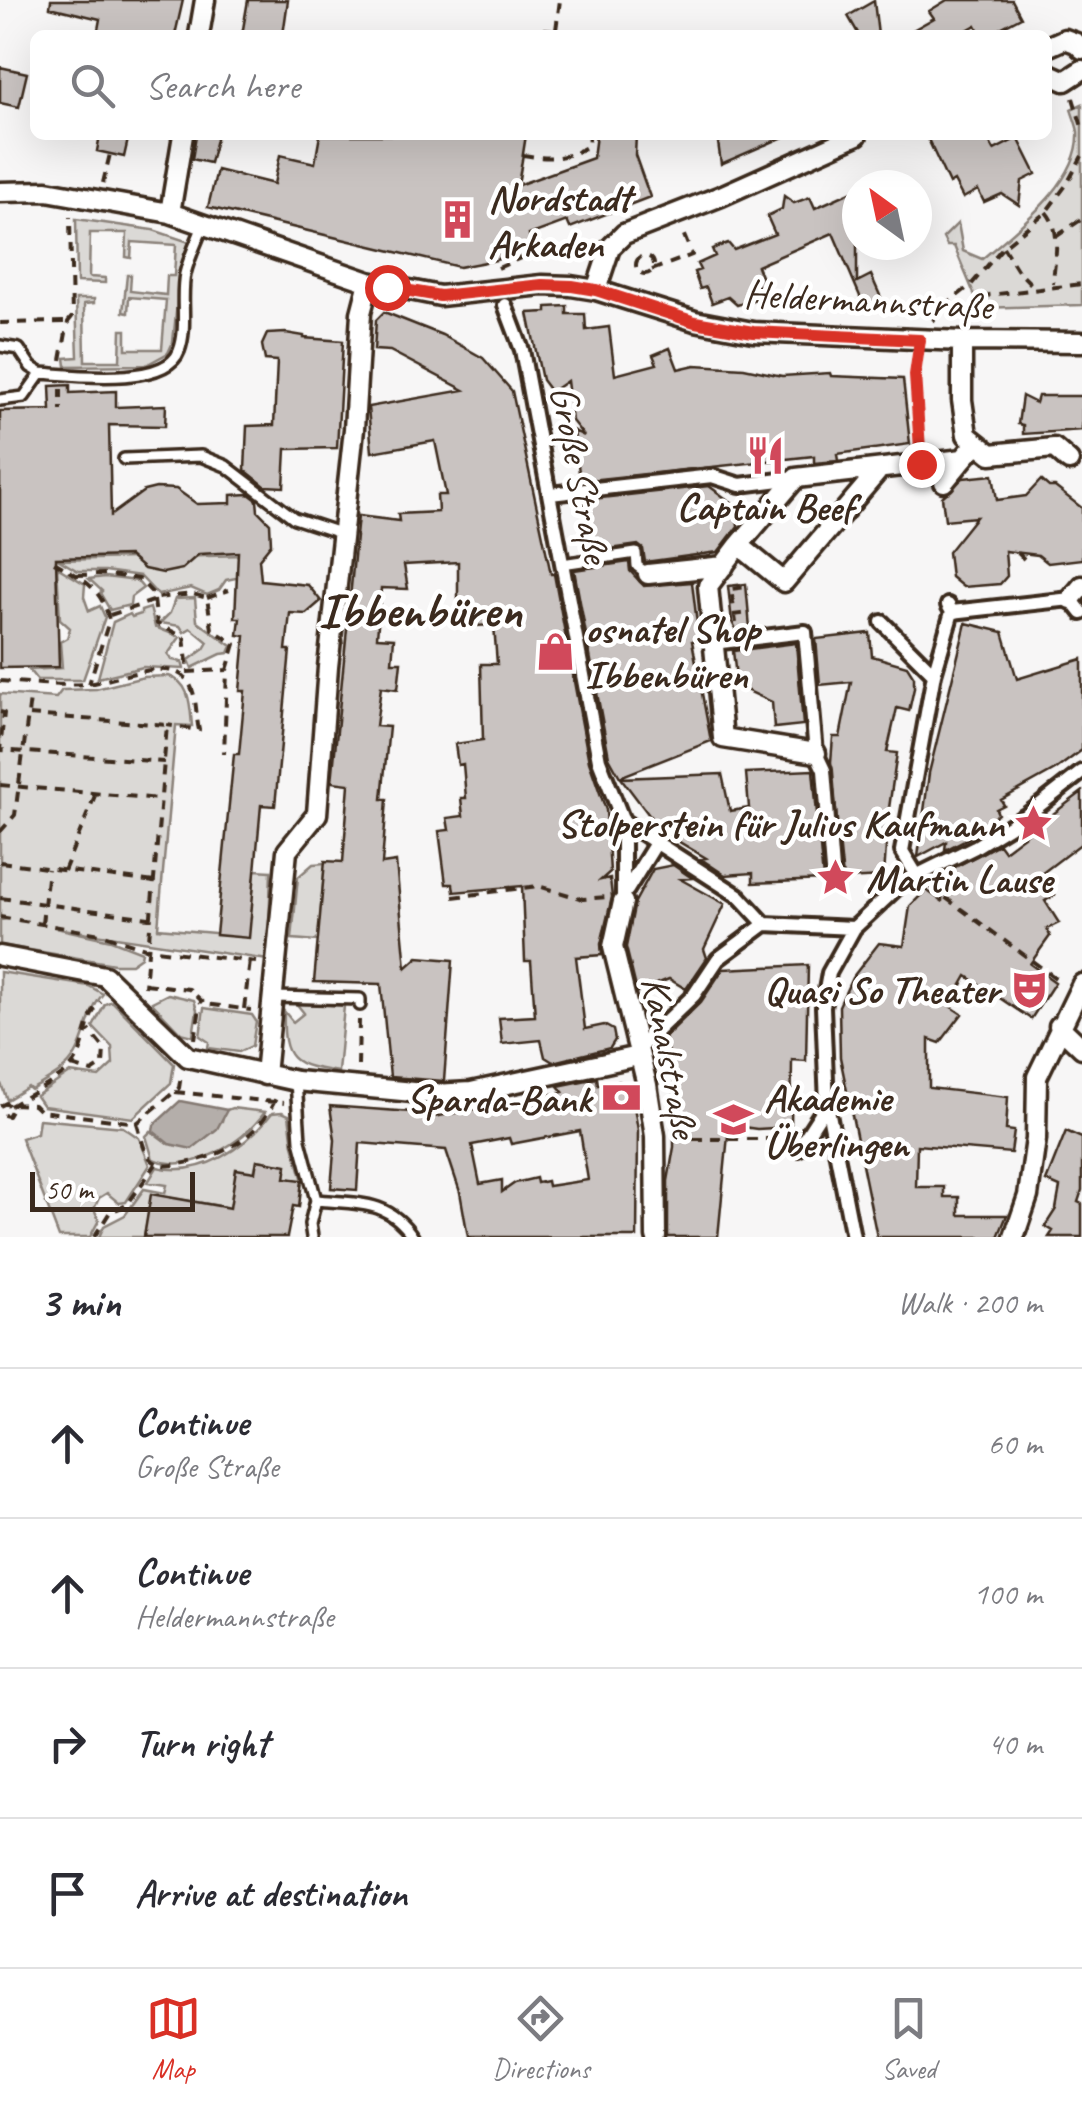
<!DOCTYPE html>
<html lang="en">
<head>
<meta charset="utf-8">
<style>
  :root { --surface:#fff; --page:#f7f7f7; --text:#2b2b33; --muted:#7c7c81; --line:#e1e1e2; --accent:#d93025 }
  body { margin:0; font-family:Caveat,sans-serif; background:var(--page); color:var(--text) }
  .compass { position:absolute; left:842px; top:170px; width:90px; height:90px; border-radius:50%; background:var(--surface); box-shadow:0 10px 40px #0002; rotate:327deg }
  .scale { position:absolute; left:30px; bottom:25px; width:165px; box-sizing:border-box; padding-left:10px; border:5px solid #3b2a1e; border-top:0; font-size:28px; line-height:35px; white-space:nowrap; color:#3b2a1e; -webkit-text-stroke:8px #fff; paint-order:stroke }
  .stop { position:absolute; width:30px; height:30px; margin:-22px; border:8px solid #d93025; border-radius:50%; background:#fff }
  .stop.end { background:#d93025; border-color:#fff; box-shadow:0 2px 10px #0008 }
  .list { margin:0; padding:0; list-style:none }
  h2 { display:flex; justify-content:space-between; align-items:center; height:130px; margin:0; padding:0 40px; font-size:42px }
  h2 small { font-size:32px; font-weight:400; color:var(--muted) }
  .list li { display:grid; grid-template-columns:65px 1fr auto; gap:30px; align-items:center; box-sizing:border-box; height:150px; padding:0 40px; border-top:2px solid var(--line) }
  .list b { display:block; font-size:38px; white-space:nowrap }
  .list p { margin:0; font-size:32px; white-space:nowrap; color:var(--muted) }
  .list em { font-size:32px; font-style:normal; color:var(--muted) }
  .icon { flex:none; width:55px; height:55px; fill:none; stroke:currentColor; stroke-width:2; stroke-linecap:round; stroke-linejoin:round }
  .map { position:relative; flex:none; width:1082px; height:1237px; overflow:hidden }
  .search { position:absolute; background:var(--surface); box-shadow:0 10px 40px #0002; left:30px; right:30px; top:30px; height:110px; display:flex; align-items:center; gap:25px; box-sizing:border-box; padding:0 35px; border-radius:15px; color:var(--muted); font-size:38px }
  .sheet { height:730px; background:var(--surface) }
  nav { display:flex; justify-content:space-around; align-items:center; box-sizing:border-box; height:140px; border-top:2px solid var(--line); background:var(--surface); font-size:28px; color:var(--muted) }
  nav a { display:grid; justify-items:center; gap:5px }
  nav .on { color:var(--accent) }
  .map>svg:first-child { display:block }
  .green { fill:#dbd9d6; stroke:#8b827a; stroke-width:2.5 }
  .water { fill:#b4aeaa; stroke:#847972; stroke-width:2.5 }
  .building { fill:#c9c3c1; stroke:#3b2a1e; stroke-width:2.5; fill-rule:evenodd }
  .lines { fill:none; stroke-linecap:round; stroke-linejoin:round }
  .service-casing { stroke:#3b2a1e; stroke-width:16 }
  .pedestrian-casing { stroke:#3b2a1e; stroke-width:20 }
  .minor-casing { stroke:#3b2a1e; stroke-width:25 }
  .path { stroke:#3b2a1e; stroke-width:4; stroke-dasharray:10 8; stroke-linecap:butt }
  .service { stroke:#fff; stroke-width:9 }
  .pedestrian { stroke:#fff; stroke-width:12 }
  .minor { stroke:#fff; stroke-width:18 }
  .route { stroke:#d93025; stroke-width:12 }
  .labels { text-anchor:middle; stroke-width:9; stroke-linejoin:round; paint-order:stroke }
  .poi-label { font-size:40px; font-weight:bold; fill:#3b2a1e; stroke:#fff; text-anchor:start }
  .street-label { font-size:40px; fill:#3b2a1e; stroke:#fff }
  .district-label { font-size:50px; font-weight:bold; fill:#3b2a1e; stroke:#fff }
</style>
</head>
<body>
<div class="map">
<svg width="1082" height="1237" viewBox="0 0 1082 1237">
  <rect width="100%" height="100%" fill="#f7f6f6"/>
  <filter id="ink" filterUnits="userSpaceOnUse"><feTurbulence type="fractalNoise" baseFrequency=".01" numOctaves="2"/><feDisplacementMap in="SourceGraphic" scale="20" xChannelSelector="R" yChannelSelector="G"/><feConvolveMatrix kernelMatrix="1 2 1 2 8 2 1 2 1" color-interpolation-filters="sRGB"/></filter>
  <g filter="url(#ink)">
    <path class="green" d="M1082,104V305L980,308L954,246H947L943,238L958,223L963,251L982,259C1015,230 1081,182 1078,132C1077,125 1073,116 1071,109Z
      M76,219L153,230L189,242L181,265L173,342L168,353L146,365L66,366L65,358L78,357L76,299H94V303L84,304L85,361H120L121,330H126V349H162L166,300L129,297L128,313L123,312L127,275H131L130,291L166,295L167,276H174L176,245L132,242L131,258L126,257L127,233H90L89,277L105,278V283L77,282Z
      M244,555L241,577L226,580L219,590L207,595L191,588L158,595L140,576L105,571H78L59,560Z
      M57,567L85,584L84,597L89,611L100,606L105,617L83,680H37L29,670L62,668L60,642L67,638L70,628L60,619Z
      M105,577L137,581L143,588L131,597L130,605L110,610L100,593L102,591L89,579Z
      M195,598L197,621L232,646L229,653L221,654L192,668L189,660L204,649L208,642L191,628L184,632L180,626L160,623L170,613L175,599Z
      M150,608L155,627L180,637L168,654L172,660L182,662L184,669L143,667L98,678L113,622L130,614L132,617L141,614V611Z
      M169,676C191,683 190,707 192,726L176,725L158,928L248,936L255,870L271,871L268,960L56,928L111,940L142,952L141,957L131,964H114L0,945V920L9,919L0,917V694L56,698L62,690L96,689L144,677Z
      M325,863L318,941L292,939L298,877L313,864Z
      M0,972L89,986L103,994C85,1014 86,1048 66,1067C56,1076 42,1083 31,1090L28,1087L7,1100L0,1081Z
      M168,994L194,1000L197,1010L193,1036L181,1033L153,1004L152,1002Z
      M112,1001L174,1064L171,1083L133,1118L43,1106L36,1096L70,1073L99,1077L113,1064L112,1047L93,1027L105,1004Z
      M295,1002L344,1006L338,1072C292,1065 282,1061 284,1011L293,1022L304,1013Z
      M204,1008L252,1015L256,1021L252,1046L239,1052L208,1048L209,1042L200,1036Z
      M232,1108L265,1112C242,1143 193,1175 153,1159L146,1136L151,1131L169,1144L222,1121L224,1111Z
      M282,1112L289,1115L293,1145L303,1181L285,1178L286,1165L257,1160L240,1237L226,1207L152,1195L144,1237H99L104,1226L125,1215L144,1189L165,1193L167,1185L148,1182L157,1167C202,1178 246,1147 272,1113Z
      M39,1119L123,1127L139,1138L150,1165L126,1202L119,1203L107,1193L99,1198L94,1209L99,1220L90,1237H59L21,1138L37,1133Z"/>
    <path class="water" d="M180,1101L227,1110L217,1129L192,1149L169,1144L153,1131L154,1125Z"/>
    <path class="building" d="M51,0H183L175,35H97L100,19L50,7Z
      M248,0H288L283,35H242Z
      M947,0H1012L1021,17L987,35H981L976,25L958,35H904L934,18L929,11Z
      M874,1L878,35H859L848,16Z
      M0,67L27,73L19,107L0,103Z
      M100,135H129L124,157L97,151Z
      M196,135H217L210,163L192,159Z
      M320,135H526L518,185L593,158L596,135H636L635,155L650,197L570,228L567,221L529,235L532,246L496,260L459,267L208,207L217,170L274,184L280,155L315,163Z
      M717,135H788L721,164Z
      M926,135H986L994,150L1018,138L1036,174L1022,181L1019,205L1002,194L984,202L978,190L963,198L954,181L949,184Z
      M857,189V282L871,275L882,300L865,308L833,233L757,266L764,284L752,288L756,299L737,305L728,297L712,303L706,287L700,289L694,272L700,270L697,264L715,256L712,249L728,243L734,250L775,234L767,216L782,209L784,196L794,203L810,197L815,208Z
      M567,306V314H585L586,330L609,327L615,375L657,364L653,355L670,348L678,369L695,365L744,368L782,376L830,373L831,376L903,379L910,444L837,454L838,461L814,463V456L580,481L574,431L584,436L572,421L567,381L551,392L542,380L528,313L547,312V307Z
      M384,312L442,335L483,358L512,391L551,574H554L589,762L606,810L610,872L601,880L610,878L612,897L601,944L602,955L576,957L585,1029L604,1025L613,1030L615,1040L610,1048L553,1062L545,1057L541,1040L502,1044L499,1018L535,1016L531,961H525L522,886L454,892L453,884H446L439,831L449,830L447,818L463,816L461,798H466L463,764L458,765L455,744L483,740L481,664H497L494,625L475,626L474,616H458V562L404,565L408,589L381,588L377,637L394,638L392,662H401L398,689L381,687L376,726L389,727L382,799H387L382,864L396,862L406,968L418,957L453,960L444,1081L390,1077L381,984L314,982L325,861L343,862L349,784L332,782L358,516L399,521L398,514L438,512L437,495H446L435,441L372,452L368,407L464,390L390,351L374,350L376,320Z
      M286,333L304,336V338L343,341L337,448L286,449L284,487L265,486L245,470L247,426L274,425L277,361L265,360L262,345L267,334Z
      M70,385V393L116,391V407L166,405L165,426L109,425L111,515L144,491L156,488L176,489L197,504L231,503V495L249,494L257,500L258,511L270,523L271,544L259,559L261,580L308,585L321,601L306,614L290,613L286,650H290L275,806L261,805L249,938L216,935L234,754H239L245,691H240L245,636L238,635L240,618H235L238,552L199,554L182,569L163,573L144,569L129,556L56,558L59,667L0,668V411L51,410L50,386Z
      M1022,396L1036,403L1038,396H1082V430L1023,434V425L1018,424Z
      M993,475L997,500L1026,496L1041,480L1049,487H1055L1082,508V559L1048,563L1038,555L1005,551L1007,576L1000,584L963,587L951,577L948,552L976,517L945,520L942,497L963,478Z
      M709,486L736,506L738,526L718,552L645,562L643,549L638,545L589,552L583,500Z
      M629,562L630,571L644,586L692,582L699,640L692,641L711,741L620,777L609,757L574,570Z
      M746,584L750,628L736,630L732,622L728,586Z
      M966,623L1003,632L1017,679L1082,659V750L1055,770L1001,800L1004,805L996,809L998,814L985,825L987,828L945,850L946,842L918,857L929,773Z
      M870,633L872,656L907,666L914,677V688L909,711L897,708L887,752L897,753L888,815L884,877L843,879L831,762L833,737H840L851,682L820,685L816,639Z
      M796,643L803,725L774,728L772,702L737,686L733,651Z
      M813,770L823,880L753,883V873L725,875L701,859L706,858L661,831L621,778L722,774L730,811L749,808L746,773Z
      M1082,792V843L1041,874L1055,895L1045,901L1059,923L1047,929L1050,936L1030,964L1055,982L1031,1019L967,976L950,1006L962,1014L940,1043L929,1039V1088L1008,1097L1006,1130L1014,1131L1011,1153L917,1145L916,1187H944V1197H959V1215H1007L998,1237H877L840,1057L839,1006L852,978L879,943L904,946L910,906L926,890L942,901L944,873L999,844L1004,851Z
      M673,865L692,878L680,879L725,904L704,949L707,958L686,989L669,979L637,992L626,947L635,902L653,869Z
      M808,965L806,1061L792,1060L791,1127L757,1129L729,1125L718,1237H668V1181L674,1147V1074L665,1037L701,1002L723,969Z
      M597,1078L598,1085L619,1081L631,1089L638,1130L637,1237H468L460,1192L446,1150L360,1143L357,1190L331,1188L335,1140L330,1106L425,1113L424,1119L563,1092L558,1086ZM580,1131L588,1180L548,1186L547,1181L537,1183L536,1178L515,1183L502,1192V1180L480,1184L472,1145L509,1138L511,1144Z
      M1066,1131L1082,1138V1190L1078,1202L1082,1204V1237H1049L1053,1231L1045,1226L1056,1209L1060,1187L1046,1181Z
      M257,1160L287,1165L285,1178L302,1180L299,1207L293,1206L287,1237H144L151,1194L230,1208L236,1169L255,1172Z"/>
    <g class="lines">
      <defs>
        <path id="service" d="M0,346L19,349L31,367L41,373C72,375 166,387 179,351C188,328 180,298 185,274C189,257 198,239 204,223
          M0,400L24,397L41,373
          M124,459L201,456L226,466L294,518L343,534
          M562,564L636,553L637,566L648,574
          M273,997L360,999V1005
          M296,1081L300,1140L316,1200L310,1224L312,1237
          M316,1200C357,1204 388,1199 413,1237"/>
        <path id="pedestrian" d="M505,305L522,350L599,760L623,821V902
          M550,494L712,476L740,485L796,478
          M952,612L1071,599L1082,613
          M882,622L934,674
          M713,643L805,632L816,753L824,770L833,883
          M623,821L739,896L765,924L854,928
          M916,874L902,851L934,674L952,612L948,605
          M627,890L656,843
          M637,1050L694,995L718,959L765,924
          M798,1149L827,1104
          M853,1237L827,1104L823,1007L829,973L854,928L902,883L975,847L1027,815L1082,772"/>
        <path id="minor" d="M199,35L205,0
          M1047,47L1065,39L1076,43L1082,49
          M1047,73L1065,81L1082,70
          M0,192L47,191L170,213L369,282L440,296L542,285L571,286L596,290L695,321L753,332L962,341L1082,342
          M170,213L183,135
          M596,290L610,248L624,234L721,196L857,135
          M962,341V400L967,435L991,454L1054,448L1069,461
          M879,470L784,582L739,545L796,478L963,459L976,444
          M944,482L963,459
          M739,545L708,586L723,738L816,753
          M648,574L724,566
          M1071,599L1082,586
          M623,902L613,947L647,1085L655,1136L656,1237
          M0,956L105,976L188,1057L296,1081L434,1094L471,1092L638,1056
          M1059,1026L1082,1048
          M265,1075L287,851L317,814L328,667L354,429L361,313L369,282
          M1014,1237L1028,1196L1036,1139L1037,1077L1082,984"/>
      </defs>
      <use href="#service" class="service-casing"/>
      <use href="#pedestrian" class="pedestrian-casing"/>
      <use href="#minor" class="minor-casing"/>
      <path class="path" d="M544,29L562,31L561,35
        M556,30L560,0
        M1073,98L1082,127
        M523,155C549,159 564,160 588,146L589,135
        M103,183L110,154
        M1046,212C1063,232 1054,259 1053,284
        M1057,236L1082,219
        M1003,247L1018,271L1033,286
        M636 265a9 9 0 1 1 18 0a9 9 0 1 1-18 0Z
        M498,268L541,249
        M652,270L692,255L683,233
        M987,320L985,300L989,295L1082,284
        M933,321L942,308L971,285L1003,247L1046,212L1067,184L1082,156
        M0,323L68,322
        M918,356L915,375L920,446
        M61,360L68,322L72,317L70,217
        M61,389V410
        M1018,553L1024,559
        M54,562C79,576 104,589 109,621L89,684
        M77,575L105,574L139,579L157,598L193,594L207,598L212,629L235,644L227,670L224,754
        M207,598L229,590
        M154,600L157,624L184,637L188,671
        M110,615L153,601
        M733,615L749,613
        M736,623L731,589L746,587
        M187,672L227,670
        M0,681C28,683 58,686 86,684C111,682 166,657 185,678C198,691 195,714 199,730L167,725
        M0,712L4,713L0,750L164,762
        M29,715L167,725L145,987
        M0,785L160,799
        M0,832L15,815L30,699
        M0,862L154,882
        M64,871L96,793
        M931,887L1061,982
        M453,897L538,886L583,899L606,897
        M0,898L149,918
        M0,917L101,934L148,949L256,962
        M42,924L48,869
        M145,984L189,989L205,1004L251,1010
        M244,1009L250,961
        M195,1039L201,1001
        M72,1066L92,1072L103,1065L104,1048L89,1030
        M358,1066L359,1020
        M175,1092L284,1103
        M13,1104L34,1105L40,1111L137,1123L179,1088L181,1075
        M0,1106L6,1103L12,1109L8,1116L0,1114
        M10,1106C29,1095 56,1082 71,1067C88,1049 83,1018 101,1002
        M137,1123C141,1134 143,1152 151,1159C158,1167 171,1166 180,1164C223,1157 259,1137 277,1096
        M675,1139H785
        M94,1237L110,1212L127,1205L156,1164"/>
      <use href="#service" class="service"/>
      <use href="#pedestrian" class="pedestrian"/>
      <use href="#minor" class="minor"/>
    </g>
  </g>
  <g class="lines" filter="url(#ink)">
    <path class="route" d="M387,287L440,296L542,285L572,286L596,290L695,322L753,332L920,340L915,375L921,464"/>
  </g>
  <defs>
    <symbol id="building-bare" viewBox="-9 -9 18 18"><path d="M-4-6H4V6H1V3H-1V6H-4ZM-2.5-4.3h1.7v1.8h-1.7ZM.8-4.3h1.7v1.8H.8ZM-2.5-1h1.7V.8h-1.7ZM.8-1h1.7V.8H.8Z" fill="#d1495b" stroke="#fff" stroke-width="2.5" paint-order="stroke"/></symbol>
    <symbol id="restaurant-bare" viewBox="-9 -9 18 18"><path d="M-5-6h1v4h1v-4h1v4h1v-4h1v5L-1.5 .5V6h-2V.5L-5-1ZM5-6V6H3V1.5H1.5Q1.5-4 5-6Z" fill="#d1495b" stroke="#fff" stroke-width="2.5" paint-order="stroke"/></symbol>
    <symbol id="shop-bare" viewBox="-9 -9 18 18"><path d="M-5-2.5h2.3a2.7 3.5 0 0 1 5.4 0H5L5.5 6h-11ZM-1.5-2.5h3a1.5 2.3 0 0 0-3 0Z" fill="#d1495b" stroke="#fff" stroke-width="2.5" paint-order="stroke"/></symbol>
    <symbol id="sight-bare" viewBox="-9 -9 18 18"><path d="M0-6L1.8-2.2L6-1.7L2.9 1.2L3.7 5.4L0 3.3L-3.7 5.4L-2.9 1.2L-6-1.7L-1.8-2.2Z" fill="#d1495b" stroke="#fff" stroke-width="2.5" paint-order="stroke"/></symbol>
    <symbol id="theatre-bare" viewBox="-9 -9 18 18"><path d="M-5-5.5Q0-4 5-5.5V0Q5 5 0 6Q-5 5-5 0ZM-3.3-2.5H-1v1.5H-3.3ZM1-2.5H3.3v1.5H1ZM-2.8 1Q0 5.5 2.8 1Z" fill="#d1495b" stroke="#fff" stroke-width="2.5" paint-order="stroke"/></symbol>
    <symbol id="bank-bare" viewBox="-9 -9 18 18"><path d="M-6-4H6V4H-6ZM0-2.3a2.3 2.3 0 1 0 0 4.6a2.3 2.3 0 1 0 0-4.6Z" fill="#d1495b" stroke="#fff" stroke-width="2.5" paint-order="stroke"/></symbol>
    <symbol id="school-bare" viewBox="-9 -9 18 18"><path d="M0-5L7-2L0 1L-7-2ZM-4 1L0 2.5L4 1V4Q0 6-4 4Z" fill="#d1495b" stroke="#fff" stroke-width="2.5" paint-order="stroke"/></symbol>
  </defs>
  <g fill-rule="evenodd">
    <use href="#building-bare" x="430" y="192" width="55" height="55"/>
    <use href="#restaurant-bare" x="738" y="428" width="55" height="55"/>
    <use href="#shop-bare" x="528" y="624" width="55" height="55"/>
    <use href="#sight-bare" x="1006" y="796" width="55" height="55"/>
    <use href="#sight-bare" x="808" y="850" width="55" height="55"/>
    <use href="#theatre-bare" x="1002" y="962" width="55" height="55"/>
    <use href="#bank-bare" x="594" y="1070" width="55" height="55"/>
    <use href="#school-bare" x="706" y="1092" width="55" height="55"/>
  </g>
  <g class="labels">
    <g class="poi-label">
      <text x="488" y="211">Nordstadt<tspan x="488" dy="46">Arkaden</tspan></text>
      <text x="765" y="520" text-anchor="middle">Captain Beef</text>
      <text x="585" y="642">osnatel Shop<tspan x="585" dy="46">Ibbenbüren</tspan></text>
      <text x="1004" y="837" text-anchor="end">Stolperstein für Julius Kaufmann</text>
      <text x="866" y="892">Martin Lause</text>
      <text x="999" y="1003" text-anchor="end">Quasi So Theater</text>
      <text x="764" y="1111">Akademie<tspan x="764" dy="46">Überlingen</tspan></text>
      <text x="591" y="1112" text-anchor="end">Sparda-Bank</text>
    </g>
    <g class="street-label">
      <text transform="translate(868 299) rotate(3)" y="14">Heldermannstraße</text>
      <text transform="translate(581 474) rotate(79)" y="14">Große Straße</text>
      <text transform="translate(671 1057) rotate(79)" y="14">Kanalstraße</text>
    </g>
    <g class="district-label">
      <text x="420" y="627">Ibbenbüren</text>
    </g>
  </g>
</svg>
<svg class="compass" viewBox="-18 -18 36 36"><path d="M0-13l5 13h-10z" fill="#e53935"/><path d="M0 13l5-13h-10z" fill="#7c7c81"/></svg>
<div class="scale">50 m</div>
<div class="stop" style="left:387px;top:287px"></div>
<div class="stop end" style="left:921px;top:464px"></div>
<div class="search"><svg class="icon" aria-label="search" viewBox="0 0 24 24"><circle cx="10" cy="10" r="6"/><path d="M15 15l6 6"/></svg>Search here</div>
</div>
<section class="sheet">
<h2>3 min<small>Walk · 200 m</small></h2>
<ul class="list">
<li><svg class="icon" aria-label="ahead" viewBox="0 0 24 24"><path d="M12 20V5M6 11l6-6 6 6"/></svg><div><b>Continue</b><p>Große Straße</p></div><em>60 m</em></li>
<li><svg class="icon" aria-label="ahead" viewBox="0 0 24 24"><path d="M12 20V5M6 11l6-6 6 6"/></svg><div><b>Continue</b><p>Heldermannstraße</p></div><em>100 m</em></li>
<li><svg class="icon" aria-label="right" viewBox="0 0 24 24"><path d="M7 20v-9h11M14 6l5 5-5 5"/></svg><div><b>Turn right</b></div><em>40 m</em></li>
<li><svg class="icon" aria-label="arrive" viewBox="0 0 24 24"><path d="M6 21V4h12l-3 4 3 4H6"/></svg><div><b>Arrive at destination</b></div></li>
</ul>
</section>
<nav>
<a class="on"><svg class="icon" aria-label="map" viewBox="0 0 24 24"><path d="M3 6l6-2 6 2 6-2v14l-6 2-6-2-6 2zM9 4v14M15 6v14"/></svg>Map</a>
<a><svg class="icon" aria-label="directions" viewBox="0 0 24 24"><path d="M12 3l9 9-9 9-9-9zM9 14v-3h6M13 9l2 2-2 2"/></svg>Directions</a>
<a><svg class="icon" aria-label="saved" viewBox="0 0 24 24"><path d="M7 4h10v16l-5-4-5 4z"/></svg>Saved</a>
</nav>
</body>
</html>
